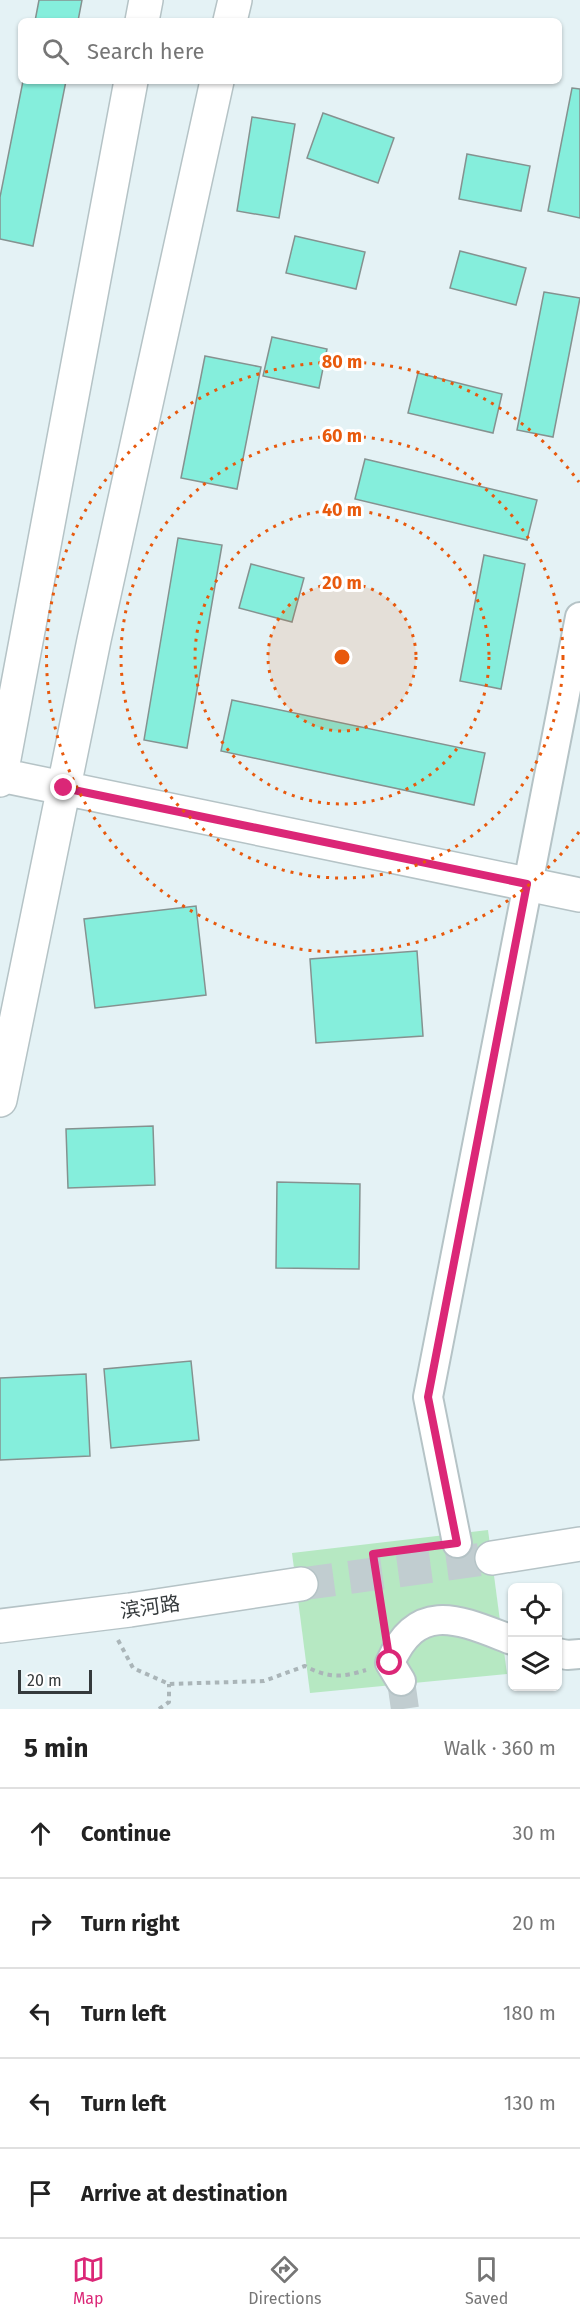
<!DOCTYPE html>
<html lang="en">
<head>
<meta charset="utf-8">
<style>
  :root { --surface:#fff; --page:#f6f6f6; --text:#222; --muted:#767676; --line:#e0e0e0; --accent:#db2777 }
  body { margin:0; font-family:"Fira Sans","Noto Sans SC",sans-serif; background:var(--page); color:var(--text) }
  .controls { position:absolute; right:18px; bottom:18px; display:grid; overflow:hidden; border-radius:9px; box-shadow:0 2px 4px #0004 }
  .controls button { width:54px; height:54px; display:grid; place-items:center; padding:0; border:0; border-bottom:2px solid var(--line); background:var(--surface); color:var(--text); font:30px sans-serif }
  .scale { position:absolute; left:18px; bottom:15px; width:74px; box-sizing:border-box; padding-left:6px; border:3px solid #353a3c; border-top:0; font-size:16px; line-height:21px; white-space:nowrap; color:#353a3c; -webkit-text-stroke:4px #fff; paint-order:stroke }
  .stop { position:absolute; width:18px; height:18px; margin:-14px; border:4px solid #db2777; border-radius:50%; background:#fff }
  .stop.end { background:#db2777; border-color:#fff; box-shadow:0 2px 6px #0008 }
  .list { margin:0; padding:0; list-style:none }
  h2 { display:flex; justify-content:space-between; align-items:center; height:78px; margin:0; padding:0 24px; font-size:26px }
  h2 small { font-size:20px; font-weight:400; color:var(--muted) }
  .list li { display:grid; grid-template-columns:39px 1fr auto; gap:18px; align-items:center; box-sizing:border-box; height:90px; padding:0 24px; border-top:2px solid var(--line) }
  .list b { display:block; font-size:22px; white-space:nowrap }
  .list em { font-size:20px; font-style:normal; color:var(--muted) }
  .icon { flex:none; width:33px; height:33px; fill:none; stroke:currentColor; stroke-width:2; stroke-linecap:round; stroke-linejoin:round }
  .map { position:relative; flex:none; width:580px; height:1709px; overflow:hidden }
  .search { position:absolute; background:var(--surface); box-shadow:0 2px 4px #0004; left:18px; right:18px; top:18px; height:66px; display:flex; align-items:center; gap:15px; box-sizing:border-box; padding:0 21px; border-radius:9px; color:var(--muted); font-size:22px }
  .sheet { height:528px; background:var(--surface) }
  nav { display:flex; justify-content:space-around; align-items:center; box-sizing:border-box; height:84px; border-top:2px solid var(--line); background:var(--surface); font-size:16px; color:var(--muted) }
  nav a { display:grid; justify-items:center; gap:3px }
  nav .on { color:var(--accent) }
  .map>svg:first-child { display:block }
  .green { fill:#b6e8c2 }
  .building { fill:#85eedc; stroke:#859290; stroke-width:1.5 }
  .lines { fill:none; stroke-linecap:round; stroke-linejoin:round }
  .street-tunnel { stroke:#c1cdd0; stroke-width:28; stroke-dasharray:28 14; stroke-linecap:butt }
  .secondary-tunnel { stroke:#c1cdd0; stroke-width:33; stroke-dasharray:33 16; stroke-linecap:butt }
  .street-casing { stroke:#b5c3c6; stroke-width:32 }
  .secondary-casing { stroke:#b5c3c6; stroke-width:36 }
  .path { stroke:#aab5b8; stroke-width:4; stroke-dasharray:4.5 4.5; stroke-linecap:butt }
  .street { stroke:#fff; stroke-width:28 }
  .secondary { stroke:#fff; stroke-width:33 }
  .route { stroke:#db2777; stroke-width:8 }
  .ring { fill:none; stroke:#e8590c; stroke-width:3; stroke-dasharray:3 6 }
  .labels { text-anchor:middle; stroke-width:6; stroke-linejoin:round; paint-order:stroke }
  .street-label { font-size:20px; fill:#353a3c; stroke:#fff }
  .centre { fill:#e8590c; stroke:#fff; stroke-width:3 }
  .ring-label { font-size:18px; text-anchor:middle; font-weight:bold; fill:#e8590c; stroke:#fff; stroke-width:6; stroke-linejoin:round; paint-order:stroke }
</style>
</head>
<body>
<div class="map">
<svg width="580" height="1709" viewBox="0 0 580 1709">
  <rect width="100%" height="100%" fill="#e4f2f5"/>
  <path class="green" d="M488,1530L507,1674L310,1693L292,1553Z"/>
  <path class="building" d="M39,0H82L78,21H35Z
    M23,81H66L33,246L0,239V197Z
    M572,88L580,89V218L548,211Z
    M323,113L394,138L378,183L307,158Z
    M252,117L295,124L279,218L237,211Z
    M467,154L530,166L521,211L459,199Z
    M295,236L365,252L356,289L286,273Z
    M460,251L526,268L516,305L450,288Z
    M544,292L580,298L553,437L517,430Z
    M272,337L327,349L319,388L263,376Z
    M205,356L261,367L237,489L181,478Z
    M418,373L502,394L493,433L408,413Z
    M365,459L537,500L527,540L355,499Z
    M178,538L222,545L187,748L144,740Z
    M484,555L525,564L501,689L460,681Z
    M251,564L304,578L292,622L239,608Z
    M232,700L485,753L474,805L221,751Z
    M196,906L206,995L95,1008L84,919Z
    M417,951L423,1036L316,1043L310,959Z
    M153,1126L155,1185L68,1188L66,1129Z
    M277,1182L360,1184L359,1269L276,1268Z
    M191,1361L199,1440L111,1448L104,1369Z
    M86,1374L90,1456L0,1460V1378Z"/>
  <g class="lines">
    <path class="street-tunnel" d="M401,1681L405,1709"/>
    <path class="secondary-tunnel" d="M301,1584L492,1558"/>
    <defs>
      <path id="street" d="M457,1543L428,1397L580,617
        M558,1653L567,1655L580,1654
        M401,1681L390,1663C418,1598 462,1621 512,1640"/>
      <path id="secondary" d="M142,21L146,0
        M230,21L235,0
        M0,775L580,895
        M0,780L131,81
        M0,1100L94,640L217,81
        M492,1558L580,1544
        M0,1626L130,1610L301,1584"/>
    </defs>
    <use href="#street" class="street-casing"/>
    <use href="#secondary" class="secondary-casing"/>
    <path class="path" d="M384,1624L373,1554L432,1547
      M118,1640L133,1668L169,1684L264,1681L305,1666C328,1678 341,1678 366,1670
      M159,1709L169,1702V1684"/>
    <use href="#street" class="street"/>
    <use href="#secondary" class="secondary"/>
  </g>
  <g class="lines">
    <path class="route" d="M64,788L527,884L428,1397L457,1543L373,1554L390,1663"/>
  </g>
  <circle cx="342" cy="657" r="74" fill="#e8590c" fill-opacity=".12"/>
  <g class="ring">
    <circle cx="342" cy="657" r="74"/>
    <circle cx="342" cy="657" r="147"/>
    <circle cx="342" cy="657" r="221"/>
    <path d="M579 832A295 295 0 1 1 579 482"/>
  </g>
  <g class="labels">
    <g class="street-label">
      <text transform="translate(150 1607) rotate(-8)" y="7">滨河路</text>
    </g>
  </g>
  <circle cx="342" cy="657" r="9" class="centre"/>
  <g class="ring-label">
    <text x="342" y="368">80 m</text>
    <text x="342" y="442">60 m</text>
    <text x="342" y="516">40 m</text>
    <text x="342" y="589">20 m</text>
  </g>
</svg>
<div class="controls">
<button><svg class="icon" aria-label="locate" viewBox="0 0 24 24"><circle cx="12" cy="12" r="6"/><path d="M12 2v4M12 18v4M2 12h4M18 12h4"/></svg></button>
<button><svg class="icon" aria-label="layers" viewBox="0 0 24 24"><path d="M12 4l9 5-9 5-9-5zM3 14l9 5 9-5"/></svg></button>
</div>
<div class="scale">20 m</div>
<div class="stop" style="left:390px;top:1663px"></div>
<div class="stop end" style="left:64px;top:788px"></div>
<div class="search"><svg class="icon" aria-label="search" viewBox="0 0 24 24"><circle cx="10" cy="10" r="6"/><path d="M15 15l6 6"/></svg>Search here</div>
</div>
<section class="sheet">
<h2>5 min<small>Walk · 360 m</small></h2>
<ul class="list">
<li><svg class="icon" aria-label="ahead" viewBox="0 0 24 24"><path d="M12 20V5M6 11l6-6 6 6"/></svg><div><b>Continue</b></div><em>30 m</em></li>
<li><svg class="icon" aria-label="right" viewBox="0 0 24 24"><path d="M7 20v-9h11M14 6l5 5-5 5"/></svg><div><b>Turn right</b></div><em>20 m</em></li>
<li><svg class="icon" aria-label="left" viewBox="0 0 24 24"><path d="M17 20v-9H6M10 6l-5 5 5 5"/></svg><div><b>Turn left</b></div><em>180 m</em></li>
<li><svg class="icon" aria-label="left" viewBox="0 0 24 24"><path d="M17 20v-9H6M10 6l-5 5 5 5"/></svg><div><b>Turn left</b></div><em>130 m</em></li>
<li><svg class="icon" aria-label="arrive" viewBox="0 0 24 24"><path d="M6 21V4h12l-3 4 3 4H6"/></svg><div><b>Arrive at destination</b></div></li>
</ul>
</section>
<nav>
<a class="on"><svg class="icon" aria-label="map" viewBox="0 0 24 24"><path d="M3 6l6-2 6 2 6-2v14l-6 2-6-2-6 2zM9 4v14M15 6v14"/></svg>Map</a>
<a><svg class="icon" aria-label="directions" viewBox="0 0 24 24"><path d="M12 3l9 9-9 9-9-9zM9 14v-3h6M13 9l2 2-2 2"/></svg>Directions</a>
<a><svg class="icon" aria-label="saved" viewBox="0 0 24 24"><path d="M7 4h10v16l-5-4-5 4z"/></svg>Saved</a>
</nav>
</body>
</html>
